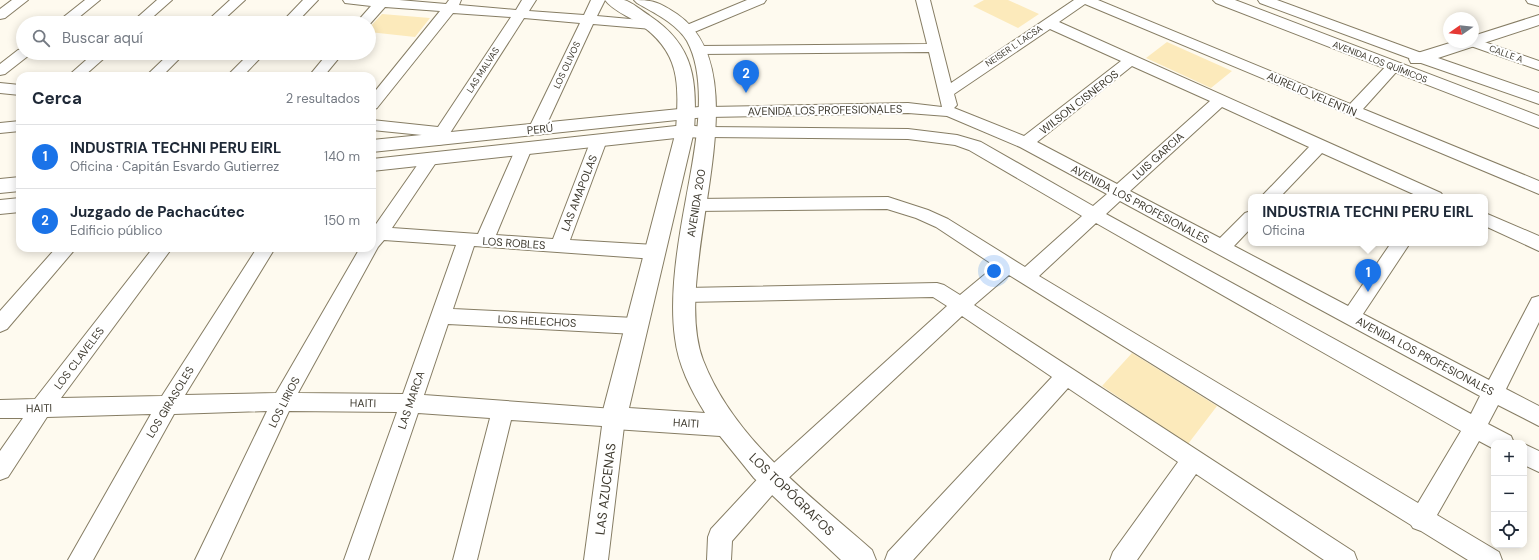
<!DOCTYPE html>
<html lang="es">
<head>
<meta charset="utf-8">
<style>
  :root { --surface:#fff; --page:#f2f2f3; --text:#1f2937; --muted:#747a83; --line:#e0e1e3; --accent:#1a73e8 }
  body { margin:0; font-family:"DM Sans",sans-serif; background:var(--page); color:var(--text) }
  .controls { position:absolute; right:12px; bottom:12px; display:grid; overflow:hidden; border-radius:8px; box-shadow:0 2px 10px #0003 }
  .controls button { width:36px; height:36px; display:grid; place-items:center; padding:0; border:0; border-bottom:1px solid var(--line); background:var(--surface); color:var(--text); font:20px sans-serif }
  .compass { position:absolute; left:1443px; top:12px; width:36px; height:36px; border-radius:50%; background:var(--surface); box-shadow:0 2px 10px #0003; rotate:256deg }
  .you { position:absolute; left:994px; top:271px; width:14px; height:14px; margin:-10px; border:3px solid #fff; border-radius:50%; background:#1a73e8; box-shadow:0 0 0 6px #1a73e833 }
  .badge { display:grid; place-items:center; width:26px; height:26px; border-radius:50%; background:var(--accent); color:#fff; font-size:13px; font-weight:700 }
  .pin { position:absolute; translate:-50% -33px; filter:drop-shadow(0 1px 2px #0008) }
  .pin::after { content:''; position:absolute; top:21px; width:14px; height:12px; background:inherit; clip-path:polygon(0 0,100% 0,50% 100%) }
  .popup { position:absolute; left:1248px; top:194px; width:240px; height:52px; box-sizing:border-box; display:grid; place-content:center; border-radius:8px; background:var(--surface); filter:drop-shadow(0 1px 3px #0005); font-size:13px; white-space:nowrap; color:var(--muted) }
  .popup b { font-size:15px; color:var(--text) }
  .popup::after { content:''; position:absolute; left:50%; top:100%; margin-left:-8px; border:8px solid transparent; border-top-color:var(--surface) }
  .list { margin:0; padding:0; list-style:none }
  h2 { display:flex; justify-content:space-between; align-items:center; height:52px; margin:0; padding:0 16px; font-size:17px }
  h2 small { font-size:13px; font-weight:400; color:var(--muted) }
  .list li { display:grid; grid-template-columns:26px 1fr auto; gap:12px; align-items:center; box-sizing:border-box; height:64px; padding:0 16px; border-top:1px solid var(--line) }
  .list b { display:block; font-size:15px; white-space:nowrap }
  .list p { margin:0; font-size:13px; white-space:nowrap; color:var(--muted) }
  .list em { font-size:13px; font-style:normal; color:var(--muted) }
  .icon { flex:none; width:22px; height:22px; fill:none; stroke:currentColor; stroke-width:2; stroke-linecap:round; stroke-linejoin:round }
  .map { position:relative; flex:none; width:1539px; height:560px; overflow:hidden }
  .search { position:absolute; background:var(--surface); box-shadow:0 2px 10px #0003; left:16px; top:16px; width:360px; height:44px; display:flex; align-items:center; gap:10px; box-sizing:border-box; padding:0 14px; border-radius:22px; color:var(--muted); font-size:15px }
  .panel { position:absolute; background:var(--surface); box-shadow:0 2px 10px #0003; left:16px; top:72px; width:360px; height:180px; border-radius:12px }
  .map>svg:first-child { display:block }
  .green { fill:#fceabb }
  .lines { fill:none; stroke-linecap:round; stroke-linejoin:round }
  .minor-casing { stroke:#867d64; stroke-width:2 }
  .secondary-casing { stroke:#867d64; stroke-width:2 }
  .primary-casing { stroke:#867d64; stroke-width:2 }
  .minor { fill:#fff; fill-rule:evenodd }
  .secondary { fill:#fff; fill-rule:evenodd }
  .primary { fill:#fff; fill-rule:evenodd }
  .labels { text-anchor:middle; stroke-width:4; stroke-linejoin:round; paint-order:stroke }
  .far-street-label { font-size:9px; fill:#3e3a2f; stroke:#fff }
  .street-label { font-size:11px; fill:#3e3a2f; stroke:#fff }
  .near-street-label { font-size:13px; fill:#3e3a2f; stroke:#fff }
</style>
</head>
<body>
<div class="map">
<svg width="1539" height="560" viewBox="0 0 1539 560">
  <rect width="100%" height="100%" fill="#fefaef"/>
  <path class="green" d="M984,0H1008L1039,14L1018,28L973,6Z
    M382,14L430,18L415,37L369,32V28Z
    M1167,42L1232,71L1211,88L1146,58Z
    M1132,353L1217,406L1188,444L1102,386Z"/>
  <g class="lines">
    <defs>
      <path id="minor" d="M12,0H28L5,18L0,19V9Z
        M85,0H100L72,23H56Z
        M157,0H172L146,23H131Z
        M230,0H245L220,23H205Z
        M303,0H318L296,23H281Z
        M343,0H399L446,4L449,0H461L459,5L516,10L522,0H536L529,11L584,15L591,0H605L597,16L652,21L657,22L659,25L657,28L652,29L593,24L544,130L542,134L536,135L530,134L528,130L580,23L524,18L443,144L437,145L431,144L429,140L432,136L372,130V120L438,127L511,17L453,13L377,108L372,110V95L440,11L385,7L369,25V23H356L371,6L345,3Z
        M747,0H766L764,3L692,33H682L680,30L682,27Z
        M916,0H930L951,83L1074,0H1098L1350,104L1388,64H1398L1400,67L1398,70L1363,109L1539,181V194L1085,4L1059,22L1441,193L1444,197H1420L1322,153L1280,197H1261L1309,147L1222,107L1130,191L1220,238L1245,213L1251,211V228L1234,246L1348,306L1391,243H1410L1363,314L1489,380L1532,298L1539,296V322L1506,389L1539,406V426L1498,405L1488,424L1511,436L1514,443H1494V449L1479,441L1437,515L1499,552L1502,560H1468L1421,531L1413,528L1411,525L1009,275L974,305L1354,552L1357,560H1324L1196,474L1137,560H1110L1113,552L1178,462L1068,388L913,560H885L888,552L1052,377L962,316L781,485L732,541L731,560H707L708,537L711,529L765,471L947,306L933,297L684,302L677,300L674,295L677,290L684,288L937,283L944,285L960,295L995,266L936,227L916,218L887,209L695,211L689,209L686,205L689,201L695,199L888,197L928,210L948,219L1025,267L1082,216L969,150L955,145L908,139L707,137L701,136L699,132L701,128L707,127L908,129L957,135L981,142L1093,206L1107,194L1020,147L947,116L908,113L709,117L703,115L701,112L703,109L709,107L908,103L942,107L929,52L699,54L694,53L692,50L694,47L699,46L927,44ZM1050,29L1121,61L1024,136L954,108L957,105L954,94ZM1132,66L1210,101L1117,184L1037,142ZM1120,201L1480,396L1471,414L1106,214ZM1096,223L1461,431L1418,503L1039,276Z
        M1258,0H1277L1427,55L1429,58L1427,61H1417L1260,3Z
        M1526,0H1539V6L1528,3Z
        M1473,38L1539,61V70L1468,45L1466,42H1473Z
        M23,49V53H30L28,56L5,74L0,75V64L18,50Z
        M94,53H110L84,76H68Z
        M170,53H185L162,76H146Z
        M250,53H265L243,76H227Z
        M328,53H343L324,76H309Z
        M0,83L20,85V95L0,93Z
        M20,121V131L0,133V123Z
        M599,135L605,136L607,140L570,240L655,245L662,247L664,252L662,257L655,259L474,246L453,309L635,318L642,321L645,326L642,331L635,334L448,324L424,395L614,409L622,411L625,418L608,560H584L602,426L511,420L477,560H453L490,418L418,413L368,560H344L397,412L289,411L220,560H195L267,411L174,414L93,560H68L151,414L47,417L8,477L0,480V451L23,418H0V400L35,399L153,248H172L61,398L162,396L257,248H275L185,395L276,393L360,248H372V227H374L425,154L431,153L437,154L439,158L392,228L478,234L516,148L518,144L524,143L530,144L532,148L496,235L553,239L591,140L593,136ZM384,240L456,245L403,394L298,393L378,247Z
        M1485,213L1539,236V251L1485,226Z
        M56,248H76L7,329L0,332V311Z
        M1524,444L1539,451V472L1524,465Z"/>
      <path id="secondary" d="M1213,0H1235L1539,116V128L1216,3Z
        M1539,15V25L1438,58L1539,93V104L1421,63H1411L1409,59L1411,55L1453,42H1473V36Z
        M709,106L715,108L718,112L715,116L372,152V140Z
        M685,125L714,128L716,132L714,136L707,138L685,137L372,171V159Z
        M20,177V191L0,193V179Z
        M20,198V212L0,214V200Z"/>
      <path id="primary" d="M605,0C611,0 618,0 624,0C632,2 642,11 650,16C695,46 697,81 694,131L629,408L705,413C691,390 678,365 675,338C669,295 678,242 686,199C694,155 710,83 687,41C676,23 654,13 637,3L634,0C655,0 660,3 677,14C767,76 668,267 703,360C734,440 810,495 872,550L876,560H841L754,478L720,436L614,429L605,426L601,418L676,131C679,83 681,52 638,23C628,16 612,10 605,0Z"/>
    </defs>
    <use href="#minor" class="minor-casing"/>
    <use href="#secondary" class="secondary-casing"/>
    <use href="#primary" class="primary-casing"/>
    <use href="#minor" class="minor"/>
    <use href="#secondary" class="secondary"/>
    <use href="#primary" class="primary"/>
  </g>
  <g class="labels">
    <g class="far-street-label">
      <text transform="translate(1014 46) rotate(-34)" y="3">NEISER L LACSA</text>
      <text transform="translate(1506 54) rotate(20)" y="3">CALLE A</text>
      <text transform="translate(1380 62) rotate(21)" y="3">AVENIDA LOS QUÍMICOS</text>
      <text transform="translate(567 65) rotate(-65)" y="3">LOS OLIVOS</text>
      <text transform="translate(483 70) rotate(-57)" y="3">LAS MALVAS</text>
    </g>
    <g class="street-label">
      <text transform="translate(1312 94) rotate(23)" y="4">AURELIO VELENTIN</text>
      <text transform="translate(1079 102) rotate(-38)" y="4">WILSON CISNEROS</text>
      <text transform="translate(825 110) rotate(-1)" y="4">AVENIDA LOS PROFESIONALES</text>
      <text transform="translate(540 129) rotate(-6)" y="4">PERÚ</text>
      <text transform="translate(1158 156) rotate(-42)" y="4">LUIS GARCIA</text>
      <text transform="translate(579 193) rotate(-69)" y="4">LAS AMAPOLAS</text>
      <text transform="translate(696 203) rotate(-81)" y="4">AVENIDA 200</text>
      <text transform="translate(1140 204) rotate(28)" y="4">AVENIDA LOS PROFESIONALES</text>
      <text transform="translate(514 243) rotate(4)" y="4">LOS ROBLES</text>
      <text transform="translate(537 321) rotate(3)" y="4">LOS HELECHOS</text>
      <text transform="translate(1425 356) rotate(28)" y="4">AVENIDA LOS PROFESIONALES</text>
      <text transform="translate(79 358) rotate(-53)" y="4">LOS CLAVELES</text>
      <text transform="translate(411 400) rotate(-71)" y="4">LAS MARCA</text>
      <text transform="translate(170 402) rotate(-59)" y="4">LOS GIRASOLES</text>
      <text transform="translate(284 402) rotate(-63)" y="4">LOS LIRIOS</text>
      <text transform="translate(363 403) rotate(1)" y="4">HAITI</text>
      <text transform="translate(39 408) rotate(-1)" y="4">HAITI</text>
      <text transform="translate(686 423) rotate(3)" y="4">HAITI</text>
    </g>
    <g class="near-street-label">
      <text transform="translate(605 489) rotate(-83)" y="5">LAS AZUCENAS</text>
      <text transform="translate(792 494) rotate(44)" y="5">LOS TOPÓGRAFOS</text>
    </g>
  </g>
</svg>
<div class="controls">
<button>+</button>
<button>−</button>
<button><svg class="icon" aria-label="locate" viewBox="0 0 24 24"><circle cx="12" cy="12" r="6"/><path d="M12 2v4M12 18v4M2 12h4M18 12h4"/></svg></button>
</div>
<svg class="compass" viewBox="-18 -18 36 36"><path d="M0-13l5 13h-10z" fill="#e53935"/><path d="M0 13l5-13h-10z" fill="#747a83"/></svg>
<div class="you"></div>
<div class="pin badge" style="left:1368px;top:292px">1</div>
<div class="popup"><b>INDUSTRIA TECHNI PERU EIRL</b>Oficina</div>
<div class="pin badge" style="left:746px;top:93px">2</div>
<div class="search"><svg class="icon" aria-label="search" viewBox="0 0 24 24"><circle cx="10" cy="10" r="6"/><path d="M15 15l6 6"/></svg>Buscar aquí</div>
<section class="panel">
<h2>Cerca<small>2 resultados</small></h2>
<ul class="list">
<li><span class="badge">1</span><div><b>INDUSTRIA TECHNI PERU EIRL</b><p>Oficina · Capitán Esvardo Gutierrez</p></div><em>140 m</em></li>
<li><span class="badge">2</span><div><b>Juzgado de Pachacútec</b><p>Edificio público</p></div><em>150 m</em></li>
</ul>
</section>
</div>
</body>
</html>
